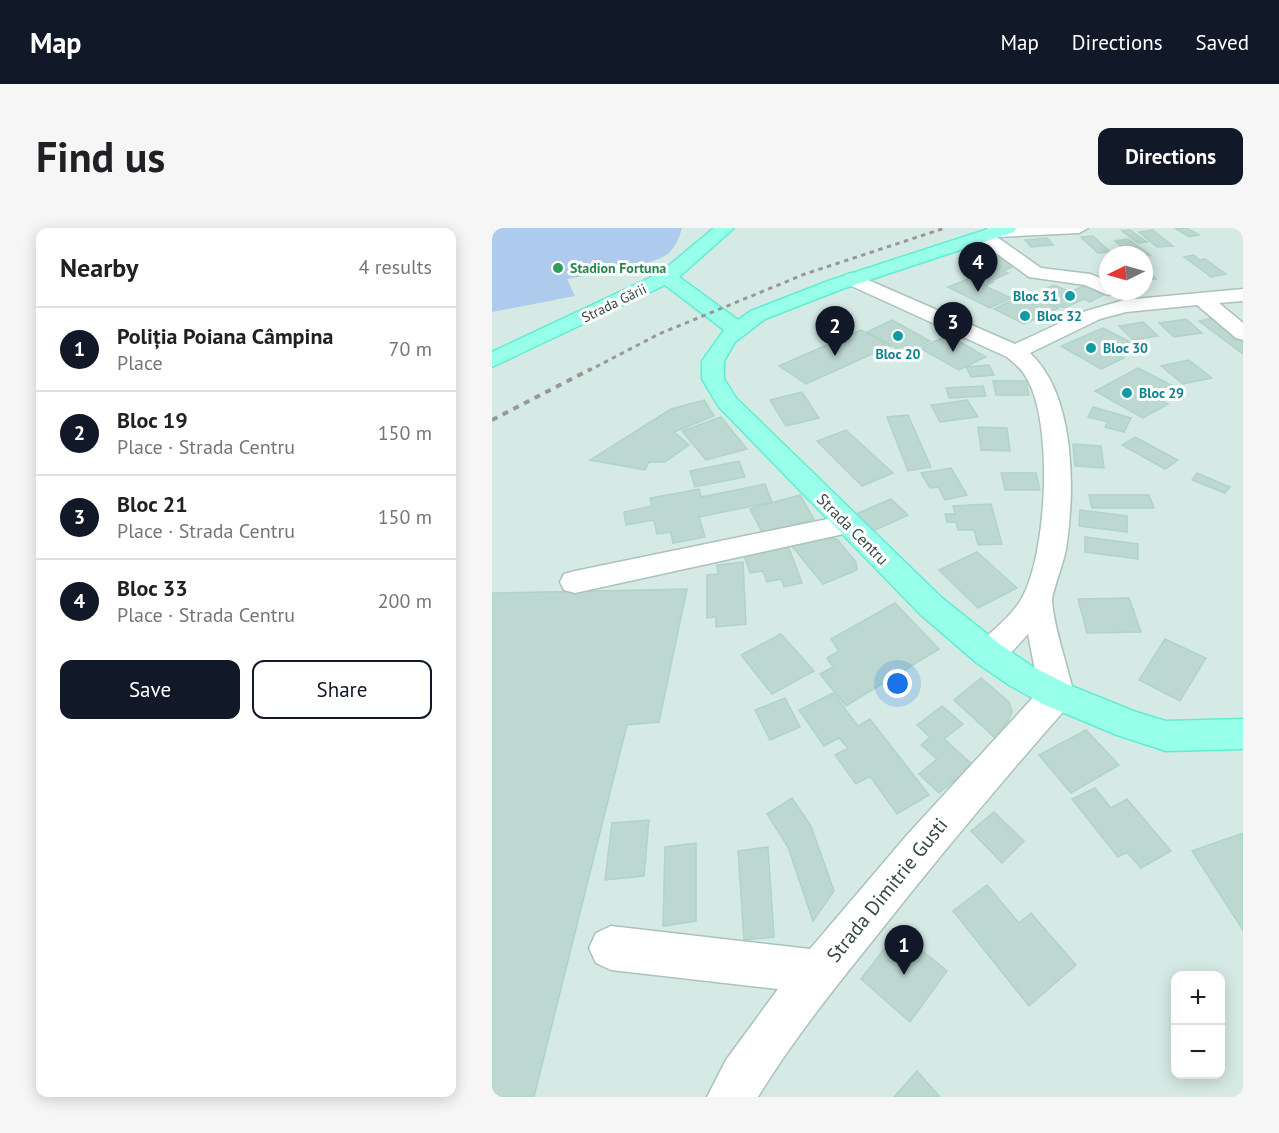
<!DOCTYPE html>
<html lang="en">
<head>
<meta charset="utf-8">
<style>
  :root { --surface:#fff; --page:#f6f6f6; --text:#202124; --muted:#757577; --line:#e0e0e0; --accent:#111827 }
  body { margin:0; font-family:"PT Sans",sans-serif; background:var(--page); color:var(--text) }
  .controls { position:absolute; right:18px; bottom:18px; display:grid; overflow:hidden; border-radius:12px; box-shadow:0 3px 15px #0003 }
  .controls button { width:54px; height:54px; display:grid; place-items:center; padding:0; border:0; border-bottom:2px solid var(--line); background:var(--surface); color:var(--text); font:30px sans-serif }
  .compass { position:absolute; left:607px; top:18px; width:54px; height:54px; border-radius:50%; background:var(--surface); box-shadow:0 3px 15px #0003; rotate:265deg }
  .you { position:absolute; left:406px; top:456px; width:21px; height:21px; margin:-15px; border:4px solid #fff; border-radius:50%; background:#1a73e8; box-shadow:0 0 0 9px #1a73e833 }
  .badge { display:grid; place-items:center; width:39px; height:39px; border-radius:50%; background:var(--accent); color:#fff; font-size:20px; font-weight:700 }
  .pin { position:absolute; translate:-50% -50px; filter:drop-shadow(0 2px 3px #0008) }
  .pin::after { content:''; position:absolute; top:32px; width:21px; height:18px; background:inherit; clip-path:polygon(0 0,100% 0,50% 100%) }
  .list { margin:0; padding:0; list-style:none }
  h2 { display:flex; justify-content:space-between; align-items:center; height:78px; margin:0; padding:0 24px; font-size:26px }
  h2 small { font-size:20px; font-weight:400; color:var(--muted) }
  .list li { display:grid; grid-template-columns:39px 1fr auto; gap:18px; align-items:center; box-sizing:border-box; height:84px; padding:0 24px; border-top:2px solid var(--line) }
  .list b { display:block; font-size:22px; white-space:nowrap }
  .list p { margin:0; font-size:20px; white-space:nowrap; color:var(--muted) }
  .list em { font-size:20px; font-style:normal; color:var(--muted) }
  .actions { display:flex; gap:12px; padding:18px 24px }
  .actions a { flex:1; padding:14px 0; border:2px solid var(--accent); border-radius:12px; text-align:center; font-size:21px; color:var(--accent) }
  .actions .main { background:var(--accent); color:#fff }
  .map { position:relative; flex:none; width:751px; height:869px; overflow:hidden; border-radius:12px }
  header { display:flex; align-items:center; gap:36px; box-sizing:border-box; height:84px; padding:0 30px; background:var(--accent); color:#fff }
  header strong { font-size:28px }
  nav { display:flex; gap:33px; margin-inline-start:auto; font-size:21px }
  .intro { display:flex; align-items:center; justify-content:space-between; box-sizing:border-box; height:144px; padding:0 36px }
  h1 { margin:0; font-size:42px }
  .button { padding:15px 27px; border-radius:12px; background:var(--accent); color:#fff; font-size:21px; font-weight:700 }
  main { display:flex; gap:36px; padding:0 36px }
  aside { flex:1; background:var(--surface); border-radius:12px; box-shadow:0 3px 15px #0003 }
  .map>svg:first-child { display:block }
  .residential { fill:#d6eae5; fill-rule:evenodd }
  .green { fill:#aecbed }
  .building { fill:#bdd8d0; stroke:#afd4c9; stroke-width:1.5 }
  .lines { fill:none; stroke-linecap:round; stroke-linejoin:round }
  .minor-casing { stroke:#aac2bc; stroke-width:3 }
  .major-casing { stroke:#5eeed0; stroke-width:3 }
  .minor { fill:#fff; fill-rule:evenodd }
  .major { fill:#98ffeb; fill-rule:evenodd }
  .rail-far1 { stroke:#989898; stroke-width:3; stroke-dasharray:4.5 4.5; stroke-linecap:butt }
  .rail { stroke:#989898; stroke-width:4; stroke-dasharray:6 6; stroke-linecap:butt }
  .leisure-dot { fill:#2e9e5b; stroke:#fff; stroke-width:2 }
  .culture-dot { fill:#0f9aa8; stroke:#fff; stroke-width:2 }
  .labels { text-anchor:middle; stroke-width:6; stroke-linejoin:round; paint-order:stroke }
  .far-leisure-label { font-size:14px; font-weight:bold; fill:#27864d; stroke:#fff; text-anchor:start }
  .far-culture-label { font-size:14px; font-weight:bold; fill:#0d838f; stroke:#fff; text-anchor:start }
  .far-street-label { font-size:14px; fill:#364a44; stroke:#fff }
  .street-label { font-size:16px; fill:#364a44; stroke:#fff }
  .near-street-label { font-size:20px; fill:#364a44; stroke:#fff }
</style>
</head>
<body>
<header>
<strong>Map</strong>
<nav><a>Map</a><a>Directions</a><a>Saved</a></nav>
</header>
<div class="intro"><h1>Find us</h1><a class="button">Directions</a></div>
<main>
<aside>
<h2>Nearby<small>4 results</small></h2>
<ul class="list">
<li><span class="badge">1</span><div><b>Poliția Poiana Câmpina</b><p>Place</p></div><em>70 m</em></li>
<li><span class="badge">2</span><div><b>Bloc 19</b><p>Place · Strada Centru</p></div><em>150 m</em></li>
<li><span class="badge">3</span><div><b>Bloc 21</b><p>Place · Strada Centru</p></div><em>150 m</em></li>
<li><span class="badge">4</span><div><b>Bloc 33</b><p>Place · Strada Centru</p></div><em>200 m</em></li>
</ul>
<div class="actions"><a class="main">Save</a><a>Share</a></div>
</aside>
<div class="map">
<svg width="751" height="869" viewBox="0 0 751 869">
  <rect width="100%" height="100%" fill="#e8f5f3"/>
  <path class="residential" d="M0,0H751V869H0ZM616,27H652V63H616ZM684,748H728V846H684Z"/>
  <path class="green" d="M0,0H190C187,10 184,18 177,25C163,38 97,47 75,51L83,68L0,84Z"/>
  <path class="building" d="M683,0H695L707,7L697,9Z
    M638,2L655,14L646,15L630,3Z
    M661,2L681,18L665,19L647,4Z
    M601,8L618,24L606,25L589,9Z
    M555,10L561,17L539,19L533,12Z
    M636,11L658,27H641L623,13Z
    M507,25L529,35L511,43L516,45L501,52L482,43L492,39L484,35Z
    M702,27L707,32L713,31L734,46L719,49L692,29Z
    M652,39L664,51L652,52Z
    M485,47L501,54L493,58L519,70L498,80L456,59Z
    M562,57L578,64L594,57L615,65L598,74L592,71L572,80L542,66Z
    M543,68L567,80L532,96L502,81L522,71L529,75Z
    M724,89L751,109V126L707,93Z
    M694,91L710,105L682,109L667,95Z
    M400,92L438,113L413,125L375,104Z
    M651,94L666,108L641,112L627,98Z
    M611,100L638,114L619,123L632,130L609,141L569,118Z
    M369,102L398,118L314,156L287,138Z
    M456,107L494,129L467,142L428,120Z
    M697,132L720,150L691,156L669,138Z
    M497,137L502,147L479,149L474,139Z
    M646,140L679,157L659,167L676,176L651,190L603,163Z
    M501,153H534L537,167H504Z
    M491,158L494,168L457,170L454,160Z
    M310,164L327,190L294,198L278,172Z
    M212,172L222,188L182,204L197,217L173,234H157L153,242L98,232L179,181Z
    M475,172L486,189L448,194L439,177Z
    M601,179L639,190L632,204L613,199L616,194L596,189Z
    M416,187L439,239L416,243L395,189Z
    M229,189L255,221L214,232L190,203Z
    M486,199L515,200L518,223L489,222Z
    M354,202L401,245L370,258L325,213Z
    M643,209L686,232L673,241L630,217Z
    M581,216L609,218L612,240L583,238Z
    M247,233L253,249L203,259L198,243Z
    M459,240L475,267L453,272L446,259L438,260L429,245Z
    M509,245H544L548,262H513Z
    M705,245L738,259L733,265L700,252Z
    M273,256L280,274L207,289L213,309L181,315L179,304L165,306L162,292L134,297L132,284L160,278L158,270L207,261L209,269Z
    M308,267L322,291L271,306L258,281Z
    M597,267H657L662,280H600Z
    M399,271L416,287L381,303L364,286Z
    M499,276L510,316L486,317L482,302H466L464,294H455L453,286H463L461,278Z
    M588,282L635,288V304L587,298Z
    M329,309L345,311L364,334L365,342L331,356L299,317Z
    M593,309L646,316V331L593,324Z
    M295,315L310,355L292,359L289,351L275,354L271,343L258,345L251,324Z
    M485,324L525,360L486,380L447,342Z
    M251,334L254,396L224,399V389L215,390V347L226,346L225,337Z
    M195,361L167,494L135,497L42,869H0V365Z
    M637,370L649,404L595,405L586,371Z
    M403,375L447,421L354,478L328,446L341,439L335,430L347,423L339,411Z
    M289,406L322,443L280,466L249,427Z
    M673,411L714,430L688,473L647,452Z
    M489,450L517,474L520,484L516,493L502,509L462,472Z
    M341,465L366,498L378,491L437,567L405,586L378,548L364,556L343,527L356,520L347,510L332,518L307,482Z
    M293,470L308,499L278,512L263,482Z
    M450,478L471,496L452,511L481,537L447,565L427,546L445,531L429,517L438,509L425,497Z
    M594,502L627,537L579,565L547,527Z
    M603,560L619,580L635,571L679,623L649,640L635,624L626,629L580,571Z
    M300,570L319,598L342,663L321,693L296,619L275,586Z
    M502,584L532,613L510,635L479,603Z
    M157,592L152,648L113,652L120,595Z
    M751,605V702L700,623Z
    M204,615V693L171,698L173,619Z
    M276,619L282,709L252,712L246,623Z
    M495,657L527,695L539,685L584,737L537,778L461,683Z
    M406,703L455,743L418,794L369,751Z
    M425,843L448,869H402Z"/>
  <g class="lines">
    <defs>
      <path id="minor" d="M497,0H596L587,5L505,9L549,40L598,46L616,53V63H624L616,67L593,57L537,49L486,12L483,8Z
        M360,45L523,116L594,83L632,72L751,61V73L727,75L751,95V112L744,110L705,77L634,84L608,91L538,125C584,168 583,263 574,321C572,334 560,364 560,373C562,400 576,439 582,467L577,477C510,553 445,631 382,711C341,762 300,813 266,869H215L234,832L286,761L119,742L104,735L97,720L104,705L119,698L318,721L415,607L547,463L536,406C521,422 509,442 485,435L481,426L485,417C500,403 520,388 530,370C555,325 562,194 534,149C530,141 522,135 515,129L353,55L350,51L353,47Z
        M355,287L365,289L369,296L365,303L83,365L72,362L68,354L72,346L83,343Z"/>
      <path id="major" d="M222,0H242L187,49L246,92L259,83L336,53L499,0H525L522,4L350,61L273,91L243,114L232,133V151L244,170L450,370L509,417L541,439L577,457L644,484L674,493L751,491V521L674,523L625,507L553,477L517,457L485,435L428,386L227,179L210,151V133L232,102L173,57L0,139V124L168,45Z"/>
    </defs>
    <use href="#minor" class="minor-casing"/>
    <use href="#major" class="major-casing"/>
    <use href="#minor" class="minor"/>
    <use href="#major" class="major"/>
    <path class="rail-far1" d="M96,143L167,106L313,46L453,0"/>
    <path class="rail" d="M0,192L99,141"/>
  </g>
  <circle class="leisure-dot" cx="66" cy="40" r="6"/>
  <g class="culture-dot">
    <circle cx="578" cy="68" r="6"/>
    <circle cx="533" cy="88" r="6"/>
    <circle cx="406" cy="108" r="6"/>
    <circle cx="599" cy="120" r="6"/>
    <circle cx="635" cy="165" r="6"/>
  </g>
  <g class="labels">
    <g class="far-leisure-label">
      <text x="78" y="45">Stadion Fortuna</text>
    </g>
    <g class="far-culture-label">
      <text x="566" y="73" text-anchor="end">Bloc 31</text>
      <text x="545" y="93">Bloc 32</text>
      <text x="611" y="125">Bloc 30</text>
      <text x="406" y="131" text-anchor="middle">Bloc 20</text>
      <text x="647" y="170">Bloc 29</text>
    </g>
    <g class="far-street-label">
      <text transform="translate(122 75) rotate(-26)" y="5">Strada Gării</text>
    </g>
    <g class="street-label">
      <text transform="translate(361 301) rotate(45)" y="6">Strada Centru</text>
    </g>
    <g class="near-street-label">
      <text transform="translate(395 662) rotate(-51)" y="7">Strada Dimitrie Gusti</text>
    </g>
  </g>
</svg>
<div class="controls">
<button>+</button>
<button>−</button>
</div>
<svg class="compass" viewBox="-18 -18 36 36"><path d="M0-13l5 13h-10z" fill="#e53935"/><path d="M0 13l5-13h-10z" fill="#757577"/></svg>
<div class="you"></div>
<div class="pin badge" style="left:412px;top:747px">1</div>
<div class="pin badge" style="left:343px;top:128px">2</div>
<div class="pin badge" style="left:461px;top:124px">3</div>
<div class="pin badge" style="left:486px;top:64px">4</div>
</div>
</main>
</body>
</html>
